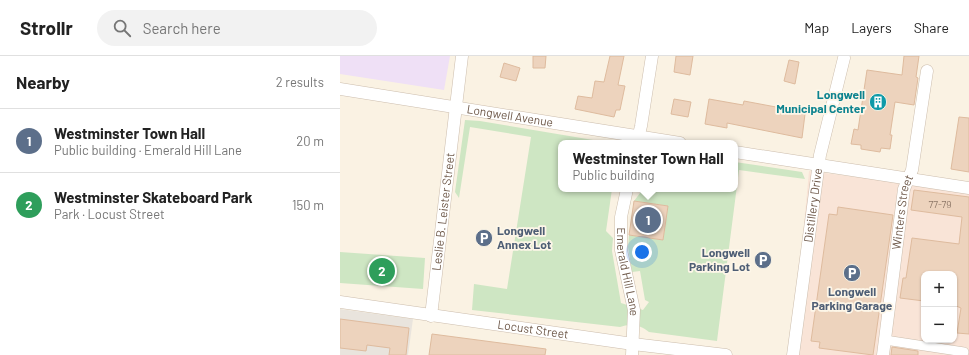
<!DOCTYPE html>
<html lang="en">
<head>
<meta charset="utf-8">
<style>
  :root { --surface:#fff; --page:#f2f2f2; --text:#222; --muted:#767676; --line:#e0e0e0; --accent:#b45309 }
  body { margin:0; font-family:Barlow,sans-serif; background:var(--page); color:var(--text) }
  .controls { position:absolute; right:12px; bottom:12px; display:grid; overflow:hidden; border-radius:8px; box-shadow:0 1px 3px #0004 }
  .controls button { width:36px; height:36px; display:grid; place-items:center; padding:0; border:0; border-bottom:1px solid var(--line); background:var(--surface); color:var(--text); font:20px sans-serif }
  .you { position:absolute; left:302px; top:196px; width:14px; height:14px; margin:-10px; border:3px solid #fff; border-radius:50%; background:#1a73e8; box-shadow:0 0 0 6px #1a73e833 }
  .badge { display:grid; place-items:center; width:26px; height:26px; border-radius:50%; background:var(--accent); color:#fff; font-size:13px; font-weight:700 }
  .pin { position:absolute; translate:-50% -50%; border:2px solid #fff; box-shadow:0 1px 4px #0006 }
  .popup { position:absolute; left:218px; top:84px; width:180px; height:52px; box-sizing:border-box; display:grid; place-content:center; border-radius:8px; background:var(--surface); filter:drop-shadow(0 1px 3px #0005); font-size:13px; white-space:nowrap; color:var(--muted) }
  .popup b { font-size:15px; color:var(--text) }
  .popup::after { content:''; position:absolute; left:50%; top:100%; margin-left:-8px; border:8px solid transparent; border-top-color:var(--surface) }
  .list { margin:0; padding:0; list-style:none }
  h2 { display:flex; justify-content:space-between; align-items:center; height:52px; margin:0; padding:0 16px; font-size:17px }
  h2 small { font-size:13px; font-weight:400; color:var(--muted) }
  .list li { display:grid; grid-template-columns:26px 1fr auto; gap:12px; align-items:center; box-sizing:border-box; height:64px; padding:0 16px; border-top:1px solid var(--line) }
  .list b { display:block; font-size:15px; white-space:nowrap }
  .list p { margin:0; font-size:13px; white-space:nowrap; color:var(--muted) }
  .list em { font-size:13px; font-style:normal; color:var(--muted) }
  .icon { flex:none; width:22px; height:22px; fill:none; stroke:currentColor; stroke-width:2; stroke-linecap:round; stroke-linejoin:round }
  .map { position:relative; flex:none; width:629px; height:299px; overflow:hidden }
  header { display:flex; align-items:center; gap:24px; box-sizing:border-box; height:56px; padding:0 20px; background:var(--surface); border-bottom:1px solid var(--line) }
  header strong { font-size:19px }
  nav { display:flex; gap:22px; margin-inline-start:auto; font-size:14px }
  .search { width:280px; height:36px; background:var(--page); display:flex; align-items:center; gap:10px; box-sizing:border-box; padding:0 14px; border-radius:22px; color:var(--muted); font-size:15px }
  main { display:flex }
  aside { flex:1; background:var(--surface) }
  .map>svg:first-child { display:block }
  .commercial { fill:#f9e4d7; fill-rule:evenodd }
  .industrial { fill:#e9e4dd }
  .education { fill:#efe0f6 }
  .green { fill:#cee6c3 }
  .building { fill:#edd3bd; stroke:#debb9e }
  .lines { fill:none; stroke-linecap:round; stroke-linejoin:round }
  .pedestrian-casing { stroke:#ccbdad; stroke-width:10 }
  .minor-casing { stroke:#ccbdad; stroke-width:13 }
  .pedestrian { stroke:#fff; stroke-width:9 }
  .minor { stroke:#fff; stroke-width:12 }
  .labels { text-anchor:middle; stroke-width:3.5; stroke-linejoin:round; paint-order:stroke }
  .number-label { font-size:10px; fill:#8e7868 }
  .culture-label { font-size:12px; font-weight:bold; fill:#0d838f; stroke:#fdf6e8; text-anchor:end }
  .street-label { font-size:12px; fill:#6f5a4b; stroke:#fdf6e8 }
  .service-label { font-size:12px; font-weight:bold; fill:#4e5e75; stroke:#fdf6e8; text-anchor:start }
</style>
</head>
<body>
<header>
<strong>Strollr</strong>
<div class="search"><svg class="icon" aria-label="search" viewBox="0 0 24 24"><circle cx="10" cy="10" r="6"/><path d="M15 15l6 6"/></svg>Search here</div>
<nav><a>Map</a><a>Layers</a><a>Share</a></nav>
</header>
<main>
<aside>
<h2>Nearby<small>2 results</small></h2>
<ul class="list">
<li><span class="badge" style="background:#5c6f8a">1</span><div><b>Westminster Town Hall</b><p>Public building · Emerald Hill Lane</p></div><em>20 m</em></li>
<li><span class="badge" style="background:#2e9e5b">2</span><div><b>Westminster Skateboard Park</b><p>Park · Locust Street</p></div><em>150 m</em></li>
</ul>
</aside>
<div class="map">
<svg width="629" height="299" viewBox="0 0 629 299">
  <rect width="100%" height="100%" fill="#faf2e3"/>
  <path class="commercial" d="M469,115L629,135V299H452ZM584,218H614V284H584Z"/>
  <path class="industrial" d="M0,253L73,263L68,299H0Z"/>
  <path class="education" d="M0,0H110L104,34L0,18Z"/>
  <path class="green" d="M125,64L140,65L271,87H221V133H272L266,175L273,182L272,195L281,247L303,254L309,246L305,244L300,215L292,216L288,191L289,179L323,184L328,150L294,145L303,133H395V106L462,116L465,123L399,114L377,285L309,276C301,269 290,267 280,271L132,254L134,228L167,233L191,81L130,71L119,142L115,136Z
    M0,196L85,202L83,233L0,227Z"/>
  <path class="building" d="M193,0H206L205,12H193Z
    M270,0H284L278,29L285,30L280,54H276L274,61L235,53L238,40L252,42L255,25L264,26Z
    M336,0H353L350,19L334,16Z
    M564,0H579L576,21L578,22L574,49L555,46L550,79H552L550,93L541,92L540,96L521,93V89L511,88L514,73L518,74L527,14L562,19Z
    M449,4L459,6L455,28L444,25Z
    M164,7L180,12L176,25L160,21Z
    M334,43L351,46L348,61L331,58Z
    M369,43L403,49L404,45L436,51V55L465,58L462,82L387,67V72L365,68Z
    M619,61L629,62V116L611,113Z
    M574,134L629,141V278L617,277L621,252L614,249V218H584V245L560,242L563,222H566L572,182L619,188L622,161L571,154Z
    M294,145L328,150L323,184L289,179Z
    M498,151L553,159L533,299L479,292L480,286L471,285L489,158L497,159Z
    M0,263L69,272L66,299H49L50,292L27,289L26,295L0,292Z
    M92,278L206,293L205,299H89Z
    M552,291L578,295V299H551Z"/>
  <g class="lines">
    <defs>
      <path id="pedestrian" d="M545,284L624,296L623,299"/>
      <g id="minor">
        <path id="s1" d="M0,33L340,87"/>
        <path d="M297,87L301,70L312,0"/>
        <path d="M395,96L629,132"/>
        <path id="s2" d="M287,133L281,161V194L294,254L292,299"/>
        <path id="s3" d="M0,246L293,288L386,299"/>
        <path id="s4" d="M91,260L122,0"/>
        <path id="s5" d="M453,299L480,99L504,2"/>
        <path id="s6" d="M543,299L564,133L572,114L587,15"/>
      </g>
    </defs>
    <use href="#pedestrian" class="pedestrian-casing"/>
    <use href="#minor" class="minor-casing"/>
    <use href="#pedestrian" class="pedestrian"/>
    <use href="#minor" class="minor"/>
  </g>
  <defs>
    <symbol id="building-disc" viewBox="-11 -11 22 22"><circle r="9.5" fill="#0f9aa8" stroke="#fdf6e8"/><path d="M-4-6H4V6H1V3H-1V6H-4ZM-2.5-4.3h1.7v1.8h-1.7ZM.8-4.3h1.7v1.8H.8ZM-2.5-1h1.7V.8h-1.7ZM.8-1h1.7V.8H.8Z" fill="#fff"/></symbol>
    <symbol id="parking-disc" viewBox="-11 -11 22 22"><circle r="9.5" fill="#5c6f8a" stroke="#fdf6e8"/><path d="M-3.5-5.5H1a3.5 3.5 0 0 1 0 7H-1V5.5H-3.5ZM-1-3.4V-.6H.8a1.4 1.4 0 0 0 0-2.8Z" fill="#fff"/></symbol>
  </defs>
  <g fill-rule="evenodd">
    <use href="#building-disc" x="528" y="36" width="20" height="20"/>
    <use href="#parking-disc" x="134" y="172" width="20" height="20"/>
    <use href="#parking-disc" x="413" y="194" width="20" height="20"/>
    <use href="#parking-disc" x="502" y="207" width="20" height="20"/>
  </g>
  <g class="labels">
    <g class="number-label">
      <text x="600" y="152">77-79</text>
    </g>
    <g class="culture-label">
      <text x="525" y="43">Longwell<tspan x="525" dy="14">Municipal Center</tspan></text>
    </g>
    <g class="street-label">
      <text dy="4" stroke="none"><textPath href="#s1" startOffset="172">Longwell Avenue</textPath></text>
      <text dy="4" stroke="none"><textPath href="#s5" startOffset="151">Distillery Drive</textPath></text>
      <text dy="4" stroke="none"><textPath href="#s4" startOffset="105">Leslie B. Leister Street</textPath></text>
      <text dy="4" stroke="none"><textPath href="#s6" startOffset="144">Winters Street</textPath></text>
      <text dy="4" stroke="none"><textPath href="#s2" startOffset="84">Emerald Hill Lane</textPath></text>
      <text dy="4" stroke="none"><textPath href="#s3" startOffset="195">Locust Street</textPath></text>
    </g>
    <g class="service-label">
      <text x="157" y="179">Longwell<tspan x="157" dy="14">Annex Lot</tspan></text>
      <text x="410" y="201" text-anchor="end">Longwell<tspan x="410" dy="14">Parking Lot</tspan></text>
      <text x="512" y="240" text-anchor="middle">Longwell<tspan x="512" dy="14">Parking Garage</tspan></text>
    </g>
  </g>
</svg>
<div class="controls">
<button>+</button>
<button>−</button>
</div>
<div class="you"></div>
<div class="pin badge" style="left:308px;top:164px;background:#5c6f8a">1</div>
<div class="popup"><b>Westminster Town Hall</b>Public building</div>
<div class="pin badge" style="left:42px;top:215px;background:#2e9e5b">2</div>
</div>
</main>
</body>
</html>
